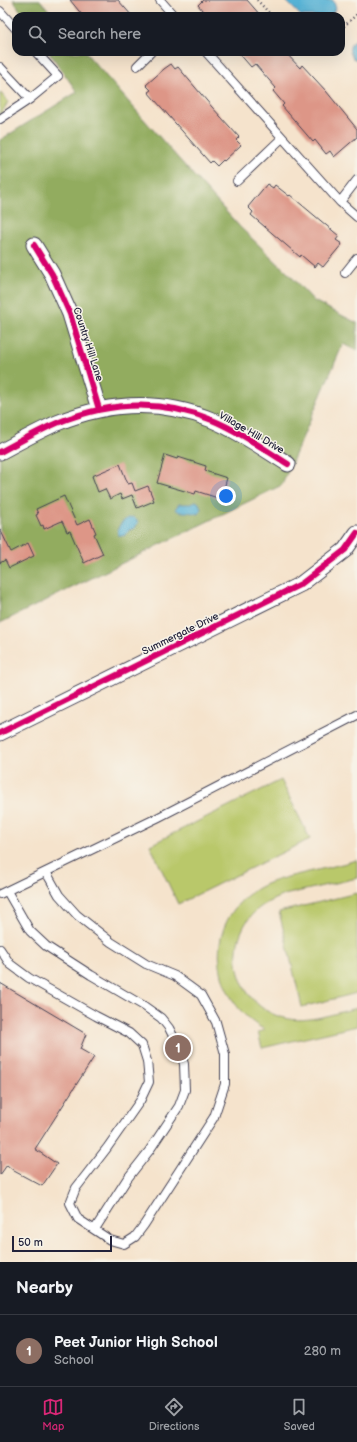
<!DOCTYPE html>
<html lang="en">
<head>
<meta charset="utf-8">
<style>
  :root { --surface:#171b24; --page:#242831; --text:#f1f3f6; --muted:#9ea1a6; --line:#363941; --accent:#db2777 }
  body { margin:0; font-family:"Balsamiq Sans",sans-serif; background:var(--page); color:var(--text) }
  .scale { position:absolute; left:12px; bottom:10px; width:100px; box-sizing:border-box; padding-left:4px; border:2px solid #22223b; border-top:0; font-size:11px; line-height:14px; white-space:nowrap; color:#22223b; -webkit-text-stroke:3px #f7f3e8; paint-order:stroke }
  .you { position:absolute; left:226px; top:496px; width:14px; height:14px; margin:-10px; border:3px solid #fff; border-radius:50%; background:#1a73e8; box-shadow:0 0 0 6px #1a73e833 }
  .badge { display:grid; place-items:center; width:26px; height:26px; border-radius:50%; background:var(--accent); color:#fff; font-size:13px; font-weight:700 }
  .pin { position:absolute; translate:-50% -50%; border:2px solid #fff; box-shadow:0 1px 4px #0006 }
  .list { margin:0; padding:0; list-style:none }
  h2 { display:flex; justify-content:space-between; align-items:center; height:52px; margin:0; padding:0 16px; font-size:17px }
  h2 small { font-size:13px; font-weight:400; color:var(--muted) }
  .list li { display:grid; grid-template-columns:26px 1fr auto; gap:12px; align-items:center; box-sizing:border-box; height:72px; padding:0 16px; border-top:1px solid var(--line) }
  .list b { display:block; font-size:15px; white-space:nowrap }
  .list p { margin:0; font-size:13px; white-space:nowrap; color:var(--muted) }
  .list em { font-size:13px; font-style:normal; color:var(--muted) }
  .icon { flex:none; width:22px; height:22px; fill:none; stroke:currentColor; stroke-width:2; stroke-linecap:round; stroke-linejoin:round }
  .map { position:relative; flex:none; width:357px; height:1262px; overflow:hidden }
  .search { position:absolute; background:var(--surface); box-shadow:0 4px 16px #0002; left:12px; right:12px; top:12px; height:44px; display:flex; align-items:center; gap:10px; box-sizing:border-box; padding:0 14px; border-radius:12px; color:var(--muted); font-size:15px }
  .sheet { height:124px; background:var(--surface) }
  nav { display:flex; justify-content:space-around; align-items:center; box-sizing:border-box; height:56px; border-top:1px solid var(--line); background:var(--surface); font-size:11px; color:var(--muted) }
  nav a { display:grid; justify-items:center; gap:2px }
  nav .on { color:var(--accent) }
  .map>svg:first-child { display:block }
  .green { fill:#b9c86b; stroke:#6e7553 }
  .forest { fill:#92ac5f; stroke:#5a674d }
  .water { fill:#57b2d5; stroke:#3c6a88 }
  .building { fill:#dd9687 }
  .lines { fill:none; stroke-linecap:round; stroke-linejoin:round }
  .lane-casing { stroke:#423f51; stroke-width:10 }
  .street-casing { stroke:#423f51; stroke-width:17 }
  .path { stroke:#423f51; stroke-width:2.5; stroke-dasharray:1 3; stroke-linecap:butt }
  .lane { stroke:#fff; stroke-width:8 }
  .street { stroke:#fff; stroke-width:15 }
  .cycleway-casing { stroke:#f7f3e8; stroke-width:8 }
  .cycleway { stroke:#d6006c; stroke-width:6 }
  .labels { text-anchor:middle; stroke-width:3; stroke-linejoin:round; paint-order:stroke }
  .street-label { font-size:10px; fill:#22223b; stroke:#f7f3e8 }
</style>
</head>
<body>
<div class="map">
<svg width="357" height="1262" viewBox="0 0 357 1262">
  <rect width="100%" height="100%" fill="#f7f3e8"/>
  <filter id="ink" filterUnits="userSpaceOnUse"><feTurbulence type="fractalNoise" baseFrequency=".025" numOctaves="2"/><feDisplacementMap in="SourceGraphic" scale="8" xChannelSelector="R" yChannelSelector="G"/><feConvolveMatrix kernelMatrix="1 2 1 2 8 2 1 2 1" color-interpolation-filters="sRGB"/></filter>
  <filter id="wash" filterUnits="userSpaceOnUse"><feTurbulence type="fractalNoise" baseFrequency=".012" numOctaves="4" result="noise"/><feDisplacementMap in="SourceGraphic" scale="16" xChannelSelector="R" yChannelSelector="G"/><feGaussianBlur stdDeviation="0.9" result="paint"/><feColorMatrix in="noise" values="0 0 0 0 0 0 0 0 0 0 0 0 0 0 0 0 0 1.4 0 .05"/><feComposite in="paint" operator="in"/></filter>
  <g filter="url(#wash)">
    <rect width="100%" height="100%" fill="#f5e3cc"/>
    <path class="green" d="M0,92L8,102L0,116Z
      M281,780L310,839L178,904L150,845Z
      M357,860V878L284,895C272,900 260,905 251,916C222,951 239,1008 285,1018C308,1024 334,1013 357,1008V1026L262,1048L258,1032L265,1030C210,1000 201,922 258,888C272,880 288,877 304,873C322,869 339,865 357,860Z
      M357,893V993L302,1007L279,912Z"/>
    <path class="forest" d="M13,0H40L54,16H24Z
      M49,52H85L177,157L240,227L289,274L314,301L357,323V351L343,344L282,485L0,623V140L77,92Z"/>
    <path class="water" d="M285,0H333L336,8L330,16H301Z
      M357,40V60L352,58L353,57C347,51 349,43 357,40Z
      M196,501L199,503L201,509L198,514L188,512H180L175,509L179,504H192Z
      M133,517L136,519L138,522L135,528L129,530L124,536L118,535C116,526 124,518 133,517Z"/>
    <g id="blocks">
      <path class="building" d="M70,0H118L132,16H83Z
        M203,0H247L261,16H207L198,5Z
        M238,52H285L300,68L302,65L326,91L357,129V137L334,157L330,151L326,154L315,140L313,142L282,106L284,104L273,91L276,88L255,64L251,67Z
        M171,64L175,69L178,67L212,107L239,137L236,140L241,145L224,161L223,160L217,166L212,161L210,163L148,92L151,90L146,85L164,69Z
        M267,184L273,188L275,185L289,196L290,195L339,236L336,240L342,244L323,267L318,263L315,267L301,255L300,257L251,215L253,212L248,207Z
        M165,455L177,459L178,457L206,466L205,471L227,478L221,499L196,491L195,494L157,483Z
        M120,464L128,484L132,483L135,491L148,486L154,501L137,508L132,495L122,499L120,494L110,499L105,489L98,492L92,476Z
        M64,496L77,525L90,519L96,533L94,534L103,554L84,563L70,531L67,532L62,521L44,529L43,525L41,526L36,515L38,514L36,509Z
        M0,529L11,552L28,543L34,556L9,568L5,560L0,563Z
        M0,983L86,1034L80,1049L94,1057L35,1149L57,1164L42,1186L14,1171L7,1165L0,1175Z"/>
    </g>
  </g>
  <g filter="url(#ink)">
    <use href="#blocks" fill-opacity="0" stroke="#423f51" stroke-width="1"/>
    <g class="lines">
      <defs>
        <path id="lane" d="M160,0L174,16
          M0,11L16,29
          M206,52L340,202
          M137,66L151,52
          M0,67L30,99L58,76L36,52
          M0,119L30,99
          M357,180L340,202L357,217
          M237,181L282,138
          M345,273L357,258
          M7,891L30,931L46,946L91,975L144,1006L161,1018L169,1028L179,1048L184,1064L185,1090L179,1106L149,1151L127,1179L95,1229
          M0,894L157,818L357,715
          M0,949L10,964L29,978L96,1016L129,1033L142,1045L147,1061L149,1082L140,1101L107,1148L76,1188L70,1203L78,1219L110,1240L124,1244L135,1237L144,1225L214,1117L225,1084V1054L216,1022L201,995L175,976L146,964L111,942L77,915L59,895L46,872"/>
        <path id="street" d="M34,245L52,274L70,314L99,409
          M0,452C19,442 38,431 57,423C108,402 161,399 212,420C239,431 264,449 288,464
          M0,733L301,584L345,550L357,533"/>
      </defs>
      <use href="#lane" class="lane-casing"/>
      <use href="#street" class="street-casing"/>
      <path class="path" d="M257,0L272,16
        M341,29L357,14"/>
      <use href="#lane" class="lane"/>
      <use href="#street" class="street"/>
      <defs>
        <path id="cycleway" d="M34,245L52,274L70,314L99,409
          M0,452C19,442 38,431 57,423C108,402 161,399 212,420C239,431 264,449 288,464
          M0,733L301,584L345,550L357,533"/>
      </defs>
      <use href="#cycleway" class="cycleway-casing"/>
      <use href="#cycleway" class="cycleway"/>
    </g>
  </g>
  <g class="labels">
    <g class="street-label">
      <text transform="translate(89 344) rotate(72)" y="4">Country Hill Lane</text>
      <text transform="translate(252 432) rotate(30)" y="4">Village Hill Drive</text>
      <text transform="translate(180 633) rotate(-26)" y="4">Summergate Drive</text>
    </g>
  </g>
</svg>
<div class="scale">50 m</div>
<div class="you"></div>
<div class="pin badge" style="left:178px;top:1048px;background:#8d6e63">1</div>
<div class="search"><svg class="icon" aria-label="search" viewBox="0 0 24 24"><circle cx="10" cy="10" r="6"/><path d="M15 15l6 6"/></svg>Search here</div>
</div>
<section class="sheet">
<h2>Nearby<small></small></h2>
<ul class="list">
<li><span class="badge" style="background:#8d6e63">1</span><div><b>Peet Junior High School</b><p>School</p></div><em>280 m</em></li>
</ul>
</section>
<nav>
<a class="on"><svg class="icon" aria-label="map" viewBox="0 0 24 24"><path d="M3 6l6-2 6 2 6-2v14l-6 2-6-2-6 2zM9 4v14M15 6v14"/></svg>Map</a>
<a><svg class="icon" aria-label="directions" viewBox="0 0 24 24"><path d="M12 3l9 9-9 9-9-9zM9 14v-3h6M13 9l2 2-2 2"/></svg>Directions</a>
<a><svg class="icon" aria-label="saved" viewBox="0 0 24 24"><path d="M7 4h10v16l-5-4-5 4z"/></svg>Saved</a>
</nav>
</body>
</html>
